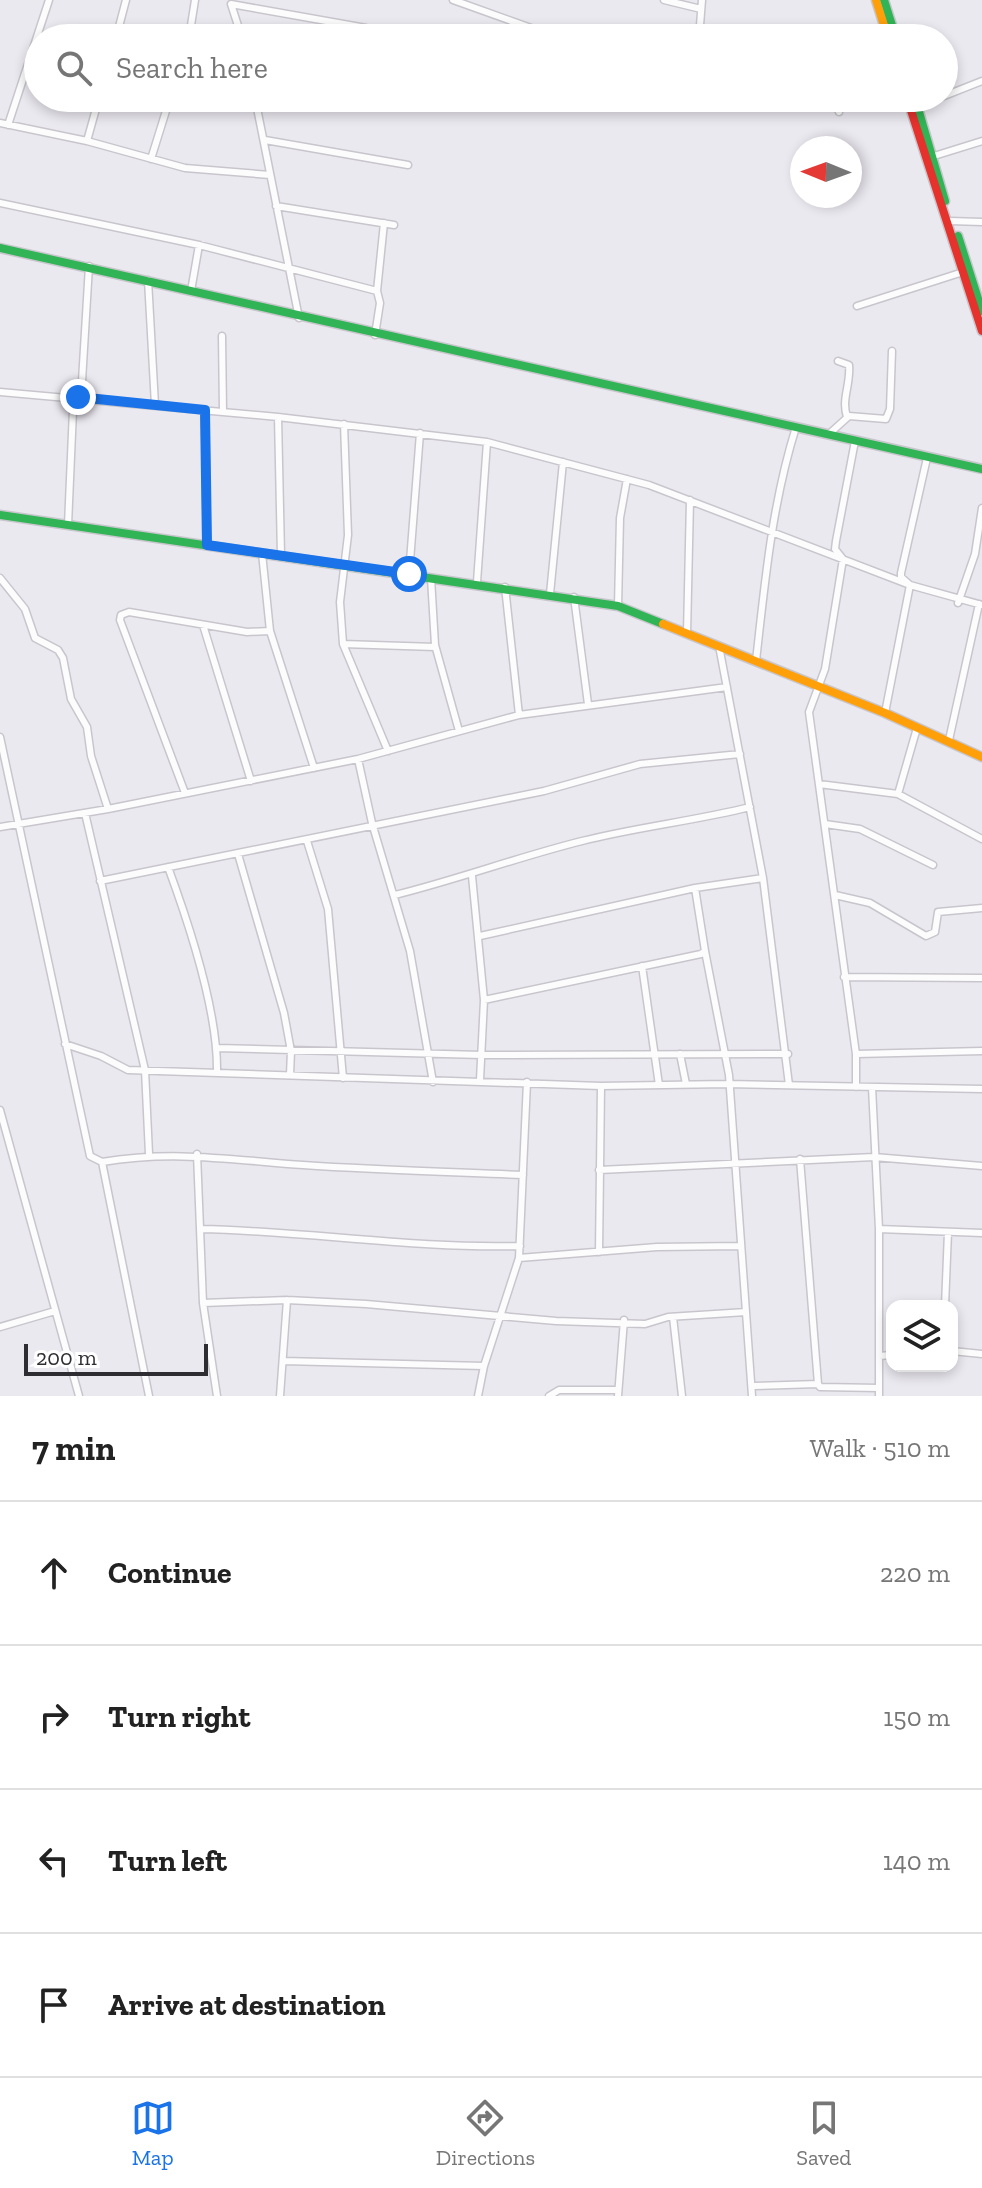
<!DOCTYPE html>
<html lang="en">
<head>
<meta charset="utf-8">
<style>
  :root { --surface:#fff; --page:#f2f2f2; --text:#222; --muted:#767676; --line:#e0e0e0; --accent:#1a73e8 }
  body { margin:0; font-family:"Zilla Slab",serif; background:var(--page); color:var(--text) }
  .controls { position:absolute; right:24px; bottom:24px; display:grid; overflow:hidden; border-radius:16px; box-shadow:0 4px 12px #0003 }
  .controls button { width:72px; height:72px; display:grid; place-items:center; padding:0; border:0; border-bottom:2px solid var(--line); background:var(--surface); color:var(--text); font:40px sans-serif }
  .compass { position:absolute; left:790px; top:136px; width:72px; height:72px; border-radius:50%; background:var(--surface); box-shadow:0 4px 12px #0003; rotate:271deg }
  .scale { position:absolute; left:24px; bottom:20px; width:184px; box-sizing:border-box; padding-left:8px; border:4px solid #2e2d32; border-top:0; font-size:22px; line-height:28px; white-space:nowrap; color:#2e2d32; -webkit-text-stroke:6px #fff; paint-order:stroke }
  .stop { position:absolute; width:24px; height:24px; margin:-18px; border:6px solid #1a73e8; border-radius:50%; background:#fff }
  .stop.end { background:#1a73e8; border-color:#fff; box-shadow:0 2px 8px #0008 }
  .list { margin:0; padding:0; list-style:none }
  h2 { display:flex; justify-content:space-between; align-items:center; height:104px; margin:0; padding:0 32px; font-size:34px }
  h2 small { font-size:26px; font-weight:400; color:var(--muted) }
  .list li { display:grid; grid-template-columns:52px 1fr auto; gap:24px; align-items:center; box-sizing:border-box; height:144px; padding:0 32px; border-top:2px solid var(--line) }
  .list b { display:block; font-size:30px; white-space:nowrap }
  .list em { font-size:26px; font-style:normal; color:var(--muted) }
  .icon { flex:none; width:44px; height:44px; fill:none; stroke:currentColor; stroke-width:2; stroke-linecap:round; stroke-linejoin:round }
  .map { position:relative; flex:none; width:982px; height:1396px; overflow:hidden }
  .search { position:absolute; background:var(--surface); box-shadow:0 4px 12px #0003; left:24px; right:24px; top:24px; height:88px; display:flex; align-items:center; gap:20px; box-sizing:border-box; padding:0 28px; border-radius:44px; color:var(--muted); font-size:30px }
  .sheet { height:680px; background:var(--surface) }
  nav { display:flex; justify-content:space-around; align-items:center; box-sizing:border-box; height:112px; border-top:2px solid var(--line); background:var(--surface); font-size:22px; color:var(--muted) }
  nav a { display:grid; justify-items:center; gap:4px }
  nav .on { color:var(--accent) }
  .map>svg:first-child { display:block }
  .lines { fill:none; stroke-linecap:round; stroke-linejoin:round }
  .street-casing { stroke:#c8c6cc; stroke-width:9 }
  .fast-casing { stroke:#c8c6cc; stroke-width:11 }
  .slow-casing { stroke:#c8c6cc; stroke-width:11 }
  .jam-casing { stroke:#c8c6cc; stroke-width:11 }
  .street { stroke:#fcfcfd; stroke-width:6 }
  .fast { stroke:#30b455; stroke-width:8 }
  .slow { stroke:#ff9f0a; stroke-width:8 }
  .jam { stroke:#e5322d; stroke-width:8 }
  .route { stroke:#1a73e8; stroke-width:10 }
</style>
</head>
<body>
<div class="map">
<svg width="982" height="1396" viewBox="0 0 982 1396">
  <rect width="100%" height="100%" fill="#ebe9f0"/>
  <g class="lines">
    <defs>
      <path id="street" d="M453,0L559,38
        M664,0L701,9
        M231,4L366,28
        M231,4L242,38
        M116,38L126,0
        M189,38L195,0
        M699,38L702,0
        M944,96L982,81
        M255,98L299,318
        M391,98L422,105
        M834,98L839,112
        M917,104L938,98
        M0,123L87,141L185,168L270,175
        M8,125L49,0
        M265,140L408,165
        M87,141L99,98
        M934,156L982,141
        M151,159L170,98
        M0,203L199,245L191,291
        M276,206L394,225
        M950,221L982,222
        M199,245L377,291L380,303L375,335
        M148,280L155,405
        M377,291L384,223
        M857,306L963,272
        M222,336L223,412
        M838,361L849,365C851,384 841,399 847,417
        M0,392L278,417L487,442L649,485L910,585L982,605
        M205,410L207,545
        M278,417L281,555
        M344,424L348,535L340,602L343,644L388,751
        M829,434L849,416L886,419L890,409L892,351
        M855,441L836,541L835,549L843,559L825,669L809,712L856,1054V1087
        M68,525L73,410L82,381L89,266
        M262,553L270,631L314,768
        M409,574L420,433
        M0,578L25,609L35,638L58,650L63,658L71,699L87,727L91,756L108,809
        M431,578L435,645L459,731
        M477,582L487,442
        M505,587L519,715
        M550,594L563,462
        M574,597L588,704
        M958,603L975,554L982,508
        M618,606L620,518L627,479
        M203,625L251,781
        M687,634L690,500
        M343,644L435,647
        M719,646L763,878L789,1085
        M756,661C765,581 772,504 796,427
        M885,713L910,585L901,577V573L927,458
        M0,737L90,1156L102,1162L149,1396
        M949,740L979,604
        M358,759L372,823L410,951L433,1082
        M819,784L898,794L982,839
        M185,793L120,620L121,615L129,612L247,632L270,631
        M898,794L917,728
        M85,813L145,1070L149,1154
        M825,824L860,829L933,865
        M0,827L108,809L358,759L519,715L727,687
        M307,841L328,909L343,1078
        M238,854L284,1013L291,1051L290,1075
        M168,867C189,924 218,1011 217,1072
        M472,876L484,1000L480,1080
        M100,881L544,791L640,764L740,754
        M395,895C459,879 518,857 582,841C637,827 694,821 750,807
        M835,895L870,903L926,936L935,932L938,912L982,908
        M480,936L695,888L763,878
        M705,951L729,1075L752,1396
        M642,966L659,1085
        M844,977L982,978
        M484,1000L701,954L705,951L695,888
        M65,1044L101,1056L128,1070L601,1086L727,1084L982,1089
        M217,1048L482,1055L788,1054
        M680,1054L686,1084
        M856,1054L982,1051
        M872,1087L879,1229V1396
        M0,1110L79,1396
        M197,1154L203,1303L217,1396
        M800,1159L818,1384
        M102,1162C174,1150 232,1160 303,1165C376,1170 450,1172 523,1175
        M599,1170L874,1157L982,1166
        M200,1229C307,1231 413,1249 520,1246
        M879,1229L982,1233
        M599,1252L601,1086
        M519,1258L657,1247L740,1246
        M203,1303L287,1300L366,1304L556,1321L645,1324L668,1317L746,1312
        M945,1306L948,1232
        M673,1317L682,1396
        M0,1327L55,1311
        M952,1351L982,1354
        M879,1356L892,1355
        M283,1361L484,1366
        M752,1386L818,1384L820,1387L879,1388
        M280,1396L287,1300
        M478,1396L484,1366L519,1258L527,1082
        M549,1396L559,1390H618
        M618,1396L624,1320"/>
      <path id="fast" d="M884,0L896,38
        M915,98L945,201
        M958,236L982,311
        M0,248L982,469
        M0,515L618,606L663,624"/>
      <path id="slow" d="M876,0L888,38
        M663,624L885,713L982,757"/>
      <path id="jam" d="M907,98L982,331"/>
    </defs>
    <use href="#street" class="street-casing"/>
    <use href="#fast" class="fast-casing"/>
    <use href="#slow" class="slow-casing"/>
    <use href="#jam" class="jam-casing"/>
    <use href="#street" class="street"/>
    <use href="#fast" class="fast"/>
    <use href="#slow" class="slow"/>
    <use href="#jam" class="jam"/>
  </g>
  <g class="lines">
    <path class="route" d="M78,397L205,410L207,545L409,574"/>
  </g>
</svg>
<div class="controls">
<button><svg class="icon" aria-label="layers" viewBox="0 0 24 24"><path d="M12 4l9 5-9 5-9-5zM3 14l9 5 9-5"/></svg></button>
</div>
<svg class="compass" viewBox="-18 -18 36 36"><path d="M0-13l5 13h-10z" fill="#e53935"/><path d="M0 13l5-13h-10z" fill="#767676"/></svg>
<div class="scale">200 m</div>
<div class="stop" style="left:409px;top:574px"></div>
<div class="stop end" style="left:78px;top:397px"></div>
<div class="search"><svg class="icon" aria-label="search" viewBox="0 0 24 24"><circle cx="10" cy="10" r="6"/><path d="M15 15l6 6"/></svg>Search here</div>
</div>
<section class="sheet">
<h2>7 min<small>Walk · 510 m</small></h2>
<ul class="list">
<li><svg class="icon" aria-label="ahead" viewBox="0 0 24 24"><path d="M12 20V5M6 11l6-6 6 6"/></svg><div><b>Continue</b></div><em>220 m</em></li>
<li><svg class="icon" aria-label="right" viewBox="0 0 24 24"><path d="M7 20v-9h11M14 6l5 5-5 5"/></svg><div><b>Turn right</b></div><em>150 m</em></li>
<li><svg class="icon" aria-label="left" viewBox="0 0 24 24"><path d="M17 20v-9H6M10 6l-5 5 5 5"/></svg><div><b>Turn left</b></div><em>140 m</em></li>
<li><svg class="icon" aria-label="arrive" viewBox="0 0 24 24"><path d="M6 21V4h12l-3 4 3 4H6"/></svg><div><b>Arrive at destination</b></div></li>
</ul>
</section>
<nav>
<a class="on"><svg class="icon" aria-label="map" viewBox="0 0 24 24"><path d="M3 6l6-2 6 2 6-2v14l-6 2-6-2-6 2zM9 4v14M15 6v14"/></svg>Map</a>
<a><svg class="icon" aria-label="directions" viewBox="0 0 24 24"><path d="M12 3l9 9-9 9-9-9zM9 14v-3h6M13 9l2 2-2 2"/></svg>Directions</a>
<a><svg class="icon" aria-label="saved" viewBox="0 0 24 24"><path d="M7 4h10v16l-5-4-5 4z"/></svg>Saved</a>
</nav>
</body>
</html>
